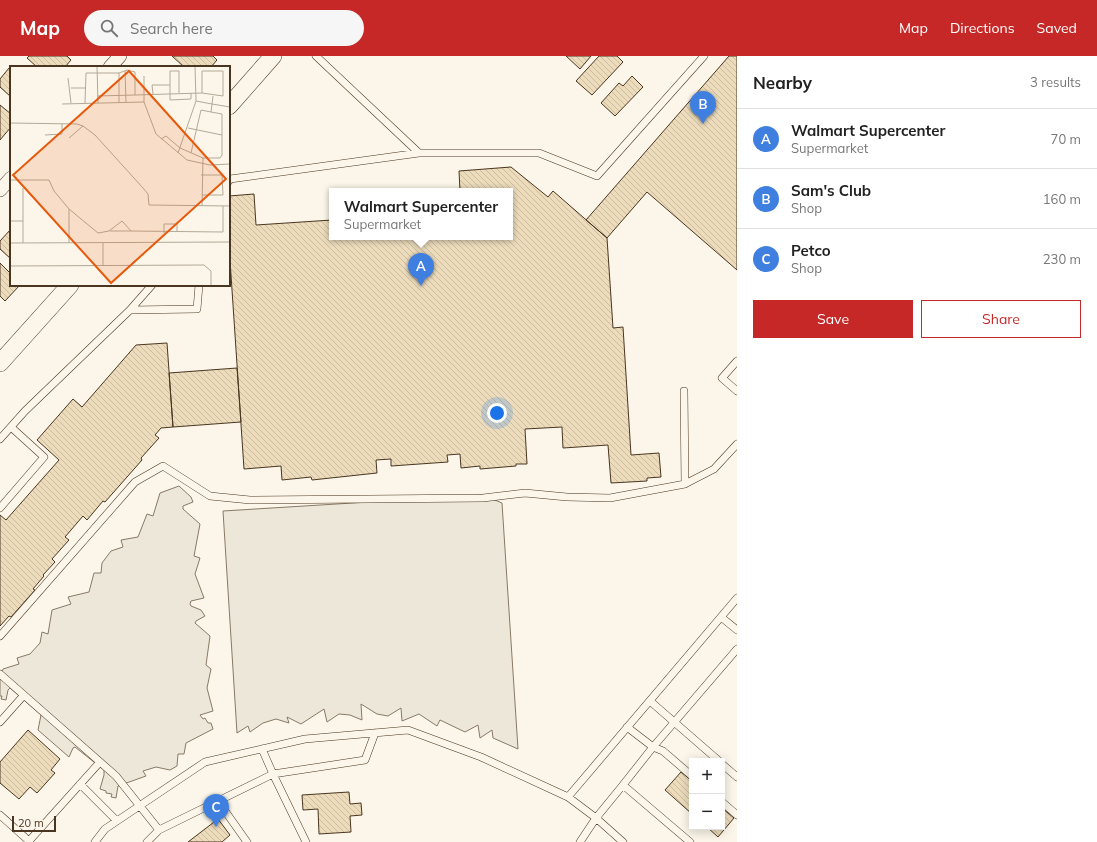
<!DOCTYPE html>
<html lang="en">
<head>
<meta charset="utf-8">
<style>
  :root { --surface:#fff; --page:#f6f6f6; --text:#222; --muted:#767676; --line:#e0e0e0; --accent:#c62828 }
  body { margin:0; font-family:Mulish,sans-serif; background:var(--page); color:var(--text) }
  .controls { position:absolute; right:12px; bottom:12px; display:grid; overflow:hidden; border-radius:0px; box-shadow:0 2px 10px #0003 }
  .controls button { width:36px; height:36px; display:grid; place-items:center; padding:0; border:0; border-bottom:1px solid var(--line); background:var(--surface); color:var(--text); font:20px sans-serif }
  .scale { position:absolute; left:12px; bottom:10px; width:44px; box-sizing:border-box; padding-left:4px; border:2px solid #4a3520; border-top:0; font-size:11px; line-height:14px; white-space:nowrap; color:#4a3520; -webkit-text-stroke:3px #fbf6e9; paint-order:stroke }
  .you { position:absolute; left:497px; top:357px; width:14px; height:14px; margin:-10px; border:3px solid #fff; border-radius:50%; background:#1a73e8; box-shadow:0 0 0 6px #1a73e833 }
  .badge { display:grid; place-items:center; width:26px; height:26px; border-radius:50%; background:var(--accent); color:#fff; font-size:13px; font-weight:700 }
  .pin { position:absolute; translate:-50% -33px; filter:drop-shadow(0 1px 2px #0008) }
  .pin::after { content:''; position:absolute; top:21px; width:14px; height:12px; background:inherit; clip-path:polygon(0 0,100% 0,50% 100%) }
  .popup { position:absolute; left:329px; top:132px; width:184px; height:52px; box-sizing:border-box; display:grid; place-content:center; border-radius:0px; background:var(--surface); filter:drop-shadow(0 1px 3px #0005); font-size:13px; white-space:nowrap; color:var(--muted) }
  .popup b { font-size:15px; color:var(--text) }
  .popup::after { content:''; position:absolute; left:50%; top:100%; margin-left:-8px; border:8px solid transparent; border-top-color:var(--surface) }
  .list { margin:0; padding:0; list-style:none }
  h2 { display:flex; justify-content:space-between; align-items:center; height:52px; margin:0; padding:0 16px; font-size:17px }
  h2 small { font-size:13px; font-weight:400; color:var(--muted) }
  .list li { display:grid; grid-template-columns:26px 1fr auto; gap:12px; align-items:center; box-sizing:border-box; height:60px; padding:0 16px; border-top:1px solid var(--line) }
  .list b { display:block; font-size:15px; white-space:nowrap }
  .list p { margin:0; font-size:13px; white-space:nowrap; color:var(--muted) }
  .list em { font-size:13px; font-style:normal; color:var(--muted) }
  .actions { display:flex; gap:8px; padding:12px 16px }
  .actions a { flex:1; padding:9px 0; border:1px solid var(--accent); border-radius:0px; text-align:center; font-size:14px; color:var(--accent) }
  .actions .main { background:var(--accent); color:#fff }
  .icon { flex:none; width:22px; height:22px; fill:none; stroke:currentColor; stroke-width:2; stroke-linecap:round; stroke-linejoin:round }
  .map { position:relative; flex:none; width:737px; height:786px; overflow:hidden }
  header { display:flex; align-items:center; gap:24px; box-sizing:border-box; height:56px; padding:0 20px; background:var(--accent); color:#fff }
  header strong { font-size:19px }
  nav { display:flex; gap:22px; margin-inline-start:auto; font-size:14px }
  .search { width:280px; height:36px; background:var(--page); display:flex; align-items:center; gap:10px; box-sizing:border-box; padding:0 14px; border-radius:22px; color:var(--muted); font-size:15px }
  main { display:flex }
  aside { flex:1; background:var(--surface) }
  .map>svg:first-child { display:block }
  .parking { fill:#ede7d9; stroke:#887966 }
  .building { fill:url(#building-back-hatch); stroke:#4a3520 }
  .lines { fill:none; stroke-linecap:round; stroke-linejoin:round }
  .service-casing { stroke:#4a3520; stroke-width:8 }
  .minor-casing { stroke:#4a3520; stroke-width:14 }
  .tertiary-casing { stroke:#4a3520; stroke-width:18 }
  .service { stroke:#fbf6e9; stroke-width:7 }
  .minor { stroke:#fbf6e9; stroke-width:13 }
  .tertiary { stroke:#fbf6e9; stroke-width:17 }
  .inset-road { fill:none; stroke:#b4a999; stroke-width:1 }
  .view { fill:#e8590c; fill-opacity:0.15; stroke:#e8590c; stroke-width:2 }
  .inset-edge { fill:none; stroke:#4a3520; stroke-width:2 }
</style>
</head>
<body>
<header>
<strong>Map</strong>
<div class="search"><svg class="icon" aria-label="search" viewBox="0 0 24 24"><circle cx="10" cy="10" r="6"/><path d="M15 15l6 6"/></svg>Search here</div>
<nav><a>Map</a><a>Directions</a><a>Saved</a></nav>
</header>
<main>
<div class="map">
<svg width="737" height="786" viewBox="0 0 737 786">
  <defs>
    <pattern id="building-back-hatch" width="6" height="6" patternUnits="userSpaceOnUse"><rect width="6" height="6" fill="#ecdcbc"/><path d="M-1 5l2 2M0 0l6 6M5-1l2 2" fill="none" stroke="#ccbda1"/></pattern>
  </defs>
  <rect width="100%" height="100%" fill="#fbf6e9"/>
  <path class="parking" d="M179,430L191,441L193,446L183,450V453L200,468L194,500L200,502L195,518L204,542L191,545L190,548L191,550L201,554L205,560L196,565L195,567L210,580L206,609L211,613L207,632L213,655L200,659L203,663L205,662L208,667H211L213,673L186,687L184,698H178L177,710L170,714L156,711L143,715L146,720L118,730L116,742L111,741L112,738L106,737V735L100,733L104,719V714L75,691L73,692L69,701L38,674L41,659L10,632L8,634L6,644L1,643L2,640H0V620L3,613L19,608L17,602L30,598L40,587L42,576L48,578L52,554L71,548L68,541L89,536L94,517H101L102,507L111,495L123,491L121,484L138,481L147,458L153,460L160,437Z
    M483,439L502,447L518,693L493,682L492,674L480,682L478,669L465,676L440,664L437,670L419,658L402,665L401,652L388,660L377,658L361,648L362,664L350,659L339,658L327,666L324,653L301,668L287,661L289,667L276,663L263,667L250,676L248,670L237,677L223,455Z"/>
  <path class="building" d="M29,0H67L71,4L65,11H37L27,2Z
    M172,0H213L217,4L211,11H184Z
    M566,0H591L580,13Z
    M599,0H617L623,6L592,39L576,25Z
    M729,0H737V214L647,136L607,182L586,164Z
    M9,12L11,13V41L0,31V23Z
    M632,20L643,31L615,60L601,47L619,27L623,30Z
    M0,49L11,58V71L0,84Z
    M511,111L548,141L553,135L607,182L613,272L623,271L631,399L659,397L661,421L647,422V425L611,427L608,389L563,392L562,371L525,373L527,408H516V410L480,413V410L461,412L460,398L447,399L448,406L391,410V403L376,404L377,417L312,424L311,421L282,424L281,410L244,413L229,189V140L254,138L256,169L332,164V181H510V135H460L459,115Z
    M11,173V203L0,193V185Z
    M0,207L11,218V229H20L5,245L0,240Z
    M167,287L173,371L161,372L155,379L159,382L141,402L142,404L105,446L103,445L87,464L83,460L65,481L69,484L52,503L55,506L43,519L44,520L33,533L35,534L11,561L9,560L0,570V459L6,464L59,404L37,384L73,343L82,351L136,289Z
    M237,312L241,366L173,371L169,317Z
    M28,674L60,703L51,714L55,717L37,737L30,731L19,743L0,727V706Z
    M681,716L692,725V758L665,734Z
    M349,736L350,748L361,747L362,759L350,760L351,776L319,778L318,753L303,754L302,739Z
    M722,752L734,762L718,781L707,771H722Z
    M218,763L230,779L222,786H188Z"/>
  <g class="lines">
    <defs>
      <path id="service" d="M316,0L419,97H539L597,120L704,0
        M229,125L230,123L419,97
        M130,254L152,229
        M737,305L722,322L737,335
        M684,335L685,428
        M0,383L25,355L130,254L197,253L199,229
        M0,452L44,401L11,371
        M721,561L737,574
        M0,580L135,426L163,410L210,440L250,444L483,442L525,437L567,441L610,442L685,428L714,413L737,388
        M0,618L116,720L159,774L147,786
        M650,645L719,705
        M0,666L24,639
        M627,671L653,691L663,695L692,720
        M262,693L273,718L306,786
        M722,708L737,721
        M80,728L117,765
        M568,741L737,542
        M218,745L247,786
        M722,746L737,759
        M0,759L29,785L100,706
        M159,774L273,718L365,704L375,677
        M95,786L105,773L205,706L305,683L408,674L481,701L568,741L596,762L623,786
        M580,786L596,762L623,729
        M690,786L623,729L653,691L737,593"/>
      <path id="minor" d="M110,11L120,0
        M0,134L11,122"/>
      <path id="tertiary" d="M229,50L273,0
        M0,307L70,229"/>
    </defs>
    <use href="#service" class="service-casing"/>
    <use href="#minor" class="minor-casing"/>
    <use href="#tertiary" class="tertiary-casing"/>
    <use href="#service" class="service"/>
    <use href="#minor" class="minor"/>
    <use href="#tertiary" class="tertiary"/>
  </g>
  <g transform="translate(10 10)">
    <rect width="220" height="220" fill="#fbf6e9"/>
    <path class="inset-road" d="M87,0L88,37M115,5L116,36M134,10V36L146,68L177,94L200,99L220,98M58,12L61,37M61,22H75M169,27V5H160V34L181,33V27M143,28L142,19H160M125,29L192,27V5H213V30L192,27M87,30L125,29V6L117,4L109,7M186,35L202,38L203,30M75,37L76,7H109V36M52,38L134,36M0,57L67,58L73,60L85,69L133,122L138,128L139,139L220,140M178,62L212,69M35,69L52,68V58M59,72L73,60M151,73L156,70L170,82L193,92M168,87L186,35L185,0M181,87L191,44L201,46M191,109H212L213,129H192M0,114H39L44,125L59,143V177M192,140L193,92H210L212,89V48L201,46L202,38L220,41M59,143L88,167L99,165L112,155L121,165L213,166V140M0,155H13M100,165H121M154,167V158H167V166M0,177L220,176M13,177V122M93,177V200M0,200L194,199L201,205V220"/>
    <path class="view" d="M119,5L216,113L101,217L3,109Z"/>
    <rect width="220" height="220" class="inset-edge"/>
  </g>
</svg>
<div class="controls">
<button>+</button>
<button>−</button>
</div>
<div class="scale">20 m</div>
<div class="you"></div>
<div class="pin badge" style="left:421px;top:230px;background:#3f7fe0">A</div>
<div class="popup"><b>Walmart Supercenter</b>Supermarket</div>
<div class="pin badge" style="left:703px;top:68px;background:#3f7fe0">B</div>
<div class="pin badge" style="left:216px;top:771px;background:#3f7fe0">C</div>
</div>
<aside>
<h2>Nearby<small>3 results</small></h2>
<ul class="list">
<li><span class="badge" style="background:#3f7fe0">A</span><div><b>Walmart Supercenter</b><p>Supermarket</p></div><em>70 m</em></li>
<li><span class="badge" style="background:#3f7fe0">B</span><div><b>Sam's Club</b><p>Shop</p></div><em>160 m</em></li>
<li><span class="badge" style="background:#3f7fe0">C</span><div><b>Petco</b><p>Shop</p></div><em>230 m</em></li>
</ul>
<div class="actions"><a class="main">Save</a><a>Share</a></div>
</aside>
</main>
</body>
</html>
